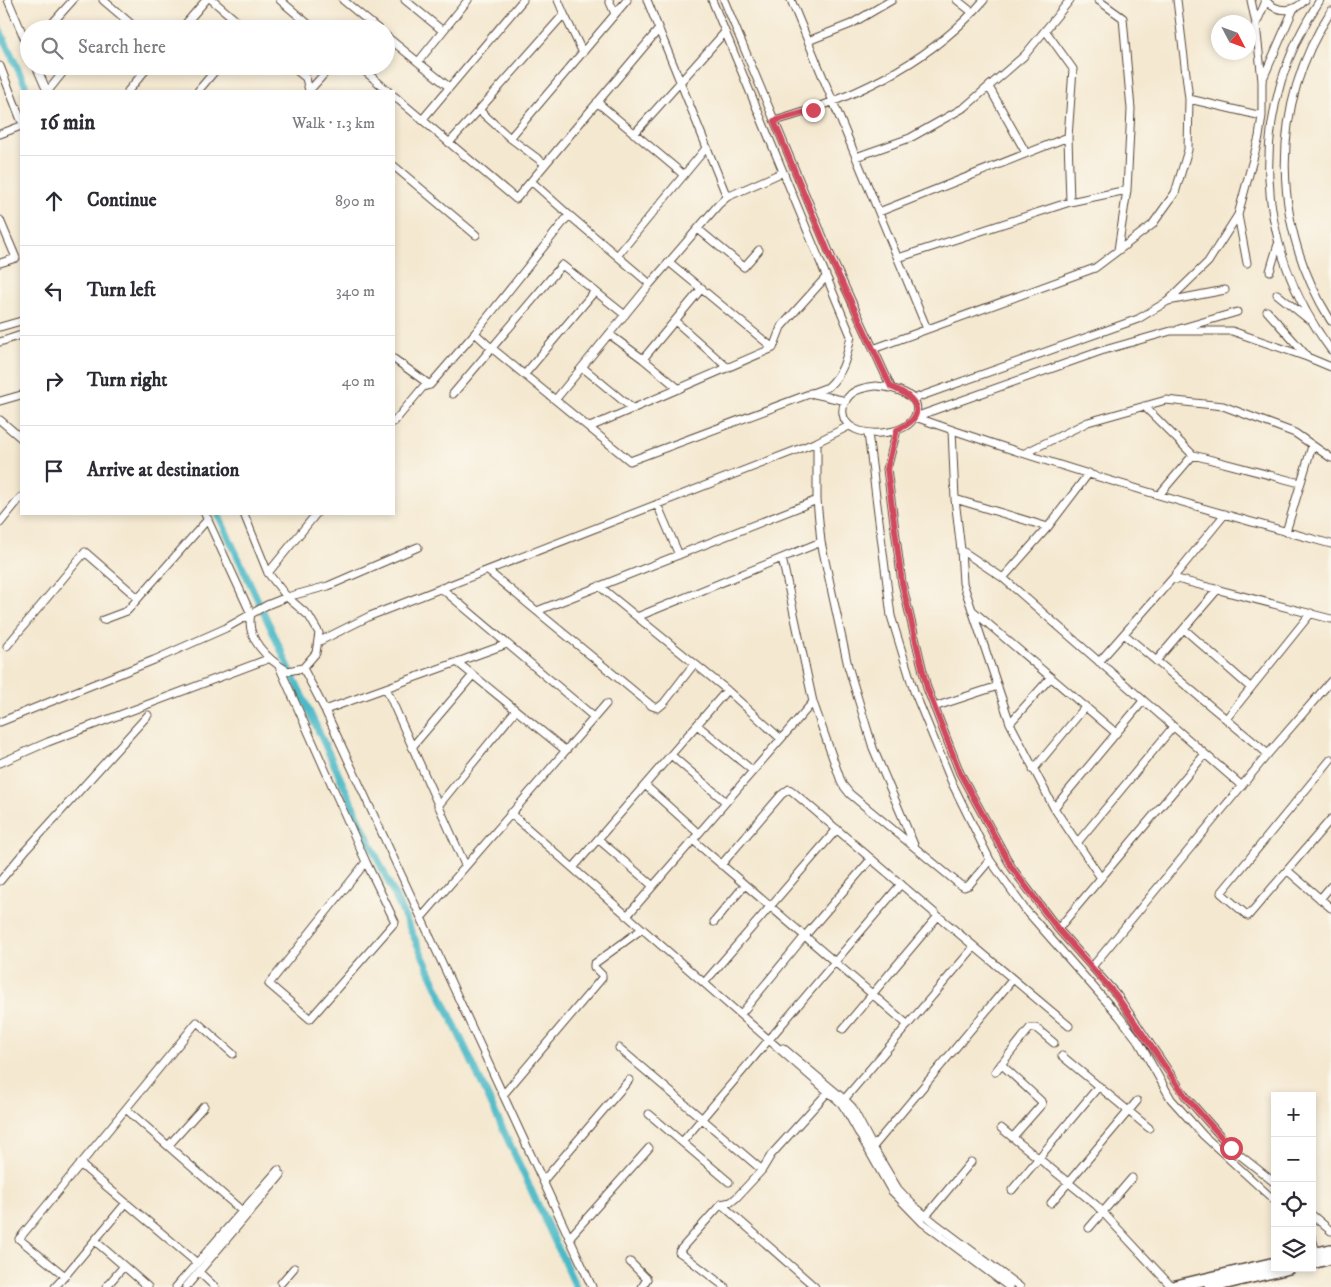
<!DOCTYPE html>
<html lang="en">
<head>
<meta charset="utf-8">
<style>
  :root { --surface:#fff; --page:#f7f7f7; --text:#2b2b33; --muted:#7c7c81; --line:#e1e1e2 }
  body { margin:0; font-family:"IM FELL DW Pica",serif; background:var(--page); color:var(--text) }
  .controls { position:absolute; right:15px; bottom:15px; display:grid; overflow:hidden; border-radius:0px; box-shadow:0 2px 8px #0003 }
  .controls button { width:45px; height:45px; display:grid; place-items:center; padding:0; border:0; border-bottom:1px solid var(--line); background:var(--surface); color:var(--text); font:25px sans-serif }
  .compass { position:absolute; left:1211px; top:15px; width:45px; height:45px; border-radius:50%; background:var(--surface); box-shadow:0 2px 8px #0003; rotate:131deg }
  .stop { position:absolute; width:15px; height:15px; margin:-11px; border:4px solid #d1495b; border-radius:50%; background:#fff }
  .stop.end { background:#d1495b; border-color:#fff; box-shadow:0 1px 5px #0008 }
  .list { margin:0; padding:0; list-style:none }
  h2 { display:flex; justify-content:space-between; align-items:center; height:65px; margin:0; padding:0 20px; font-size:21px }
  h2 small { font-size:16px; font-weight:400; color:var(--muted) }
  .list li { display:grid; grid-template-columns:32px 1fr auto; gap:15px; align-items:center; box-sizing:border-box; height:90px; padding:0 20px; border-top:1px solid var(--line) }
  .list b { display:block; font-size:19px; white-space:nowrap }
  .list em { font-size:16px; font-style:normal; color:var(--muted) }
  .icon { flex:none; width:28px; height:28px; fill:none; stroke:currentColor; stroke-width:2; stroke-linecap:round; stroke-linejoin:round }
  .map { position:relative; flex:none; width:1331px; height:1287px; overflow:hidden }
  .search { position:absolute; background:var(--surface); box-shadow:0 2px 8px #0003; left:20px; top:20px; width:375px; height:55px; display:flex; align-items:center; gap:12px; box-sizing:border-box; padding:0 18px; border-radius:28px; color:var(--muted); font-size:19px }
  .panel { position:absolute; background:var(--surface); box-shadow:0 2px 8px #0003; left:20px; top:90px; width:375px; height:425px; border-radius:0px }
  .map>svg:first-child { display:block }
  .lines { fill:none; stroke-linecap:round; stroke-linejoin:round }
  .canal { stroke:#4cb9c7; stroke-width:7 }
  .minor-casing { stroke:#574639; stroke-width:9 }
  .primary-casing { stroke:#574639; stroke-width:14 }
  .minor { stroke:#fff; stroke-width:7 }
  .primary { stroke:#fff; stroke-width:11 }
  .route { stroke:#d1495b; stroke-width:6 }
</style>
</head>
<body>
<div class="map">
<svg width="1331" height="1287" viewBox="0 0 1331 1287">
  <rect width="100%" height="100%" fill="#fbf7ec"/>
  <filter id="ink" filterUnits="userSpaceOnUse"><feTurbulence type="fractalNoise" baseFrequency=".02" numOctaves="2"/><feDisplacementMap in="SourceGraphic" scale="10" xChannelSelector="R" yChannelSelector="G"/><feConvolveMatrix kernelMatrix="1 2 1 2 8 2 1 2 1" color-interpolation-filters="sRGB"/></filter>
  <filter id="wash" filterUnits="userSpaceOnUse"><feTurbulence type="fractalNoise" baseFrequency=".0096" numOctaves="4" result="noise"/><feDisplacementMap in="SourceGraphic" scale="20" xChannelSelector="R" yChannelSelector="G"/><feGaussianBlur stdDeviation="1.12" result="paint"/><feColorMatrix in="noise" values="0 0 0 0 0 0 0 0 0 0 0 0 0 0 0 0 0 1.4 0 .05"/><feComposite in="paint" operator="in"/></filter>
  <g filter="url(#wash)">
    <rect width="100%" height="100%" fill="#f4e8d0"/>
    <g class="lines">
      <path class="canal" d="M0,30L28,91
        M218,514L576,1287"/>
    </g>
  </g>
  <g filter="url(#ink)">
    <g class="lines">
      <defs>
        <path id="minor" d="M8,0L29,49
          M103,0L137,29
          M212,0L246,29
          M280,0L314,29
          M343,0L378,29
          M405,0L443,31
          M558,0L564,14L479,110L510,138L627,0
          M609,0L615,14
          M647,0L727,197
          M712,0L851,336C846,358 845,371 828,387L630,461L488,345L475,333L569,215L650,284L719,204L727,197L783,172
          M724,0L833,261L891,387
          M791,0L927,329
          M957,0L972,12
          M1098,0L1123,18L1131,109L1127,190
          M1251,0L1256,24
          M1265,0C1277,13 1294,13 1305,0
          M1320,0C1247,110 1253,244 1331,350
          M1331,11C1269,107 1271,225 1331,321
          M564,14L583,53
          M47,29L73,0
          M181,29L206,0
          M1045,30L1073,69L1068,137
          M386,36L418,62L468,0
          M808,41L851,24L892,0
          M418,62L449,87
          M0,66L21,120
          M36,66L47,91
          M291,66L306,78L309,91
          M359,66L388,91
          M1262,81L1294,8
          M989,87L1026,153
          M48,91L68,66
          M128,91L149,66
          M198,91L219,66
          M309,91L325,73
          M394,96L516,199L659,29
          M1189,99L1262,116
          M597,102L684,175
          M422,120L523,0
          M775,121C852,99 931,62 984,0
          M0,134L21,126
          M634,134L725,32
          M510,138L545,164
          M449,143L479,110
          M856,157L910,138L965,107L1024,56L1070,0
          M394,166L476,235
          M531,181L569,215
          M879,212L1068,137L1070,202
          M1238,215L1247,263
          M0,220L16,258L0,263
          M698,229L744,267L759,250
          M617,256L707,147
          M898,258L1070,202L1127,190L1118,250
          M669,262L773,348
          M1270,271L1278,244
          M1277,294L1308,319
          M1168,301L1225,290
          M1267,311L1307,356
          M675,321L728,368
          M0,327L21,321
          M1179,329L1237,312
          M609,334L643,359L702,288
          M0,342L21,335
          M873,349L1095,268L1152,225L1175,193L1188,150L1189,99L1177,0
          M394,359L430,385
          M643,359L679,389
          M582,367L633,409
          M525,374L595,291
          M876,386C891,387 925,394 915,416C906,435 870,436 855,429C840,422 839,405 851,394C858,388 868,387 876,386Z
          M810,393L846,401
          M453,394L562,265L625,315
          M556,399L650,284
          M913,399L1138,319L1168,301L1208,262L1238,215L1259,137L1262,116V81L1256,24L1266,1
          M0,401L21,395
          M1144,406L1193,455L1300,483
          M915,417L1101,351L1171,331H1232L1307,357L1331,367
          M915,417C1051,465 1192,506 1331,544
          M0,420L21,438
          M394,422L423,387L430,385L475,333
          M590,427L773,348L781,327L826,277
          M897,430L887,469L902,583L927,688L960,773L1012,868L1058,929L1117,995L1186,1097L1231,1148L1275,1183
          M952,430L955,499L961,550L1003,578L1205,754L1058,929
          M868,433L891,616L914,691L953,785L990,860L1024,908L1119,1016L1139,1042L1171,1099L1203,1135L1275,1201
          M817,442V500L821,542L848,666L873,748L915,847
          M1025,453L1088,422L1166,400L1223,406L1295,433L1331,458
          M1159,495L1193,455
          M955,499L1048,527
          M657,504L679,555
          M205,514L251,614C245,638 268,660 288,671L303,668L316,653L319,633L309,616L287,597L268,573L244,514
          M0,523L21,497
          M1286,532L1312,446
          M961,550L963,583L1010,723L1054,808L1101,878
          M782,558L813,702L842,784L850,794L959,884L964,887L969,885L990,860
          M488,571L652,706L658,708L664,703L694,664
          M268,573L316,514
          M1003,578L1048,527L1089,473
          M1173,578L1331,619
          M599,586L727,690L781,739
          M441,588L594,717
          M972,610L1116,733
          M537,611L817,500
          M637,617L821,542
          M103,620L127,611L208,519
          M1184,629L1251,688
          M1124,634L1268,754
          M318,642L370,616L817,442L849,426
          M7,646L85,552L138,598
          M1156,661L1218,589
          M457,662L565,750
          M1099,662L1173,578L1225,514
          M279,666L366,862L269,984L310,1019L395,922L366,862
          M303,668L325,710L592,1287
          M386,688L465,865
          M934,707L998,686
          M325,710L507,644
          M1226,719L1311,613
          M0,722L154,660L226,628L267,605L287,597L328,586L418,547
          M1010,723L1051,677
          M697,725L753,771
          M412,747L473,675
          M1205,754L1242,786
          M671,755L726,802
          M1331,759L1221,893L1248,916L1331,819
          M0,763L48,742L268,659
          M1033,770L1086,706
          M645,785L698,833
          M438,806L516,710
          M1054,808L1143,701
          M510,813L841,1103L847,1112L891,1190L923,1223L1009,1287
          M598,839L653,886
          M693,840L908,1025
          M1077,843L1173,727
          M721,865L781,795L789,789L792,791L938,916L1069,1026
          M573,868L727,690
          M1288,871L1331,908
          M0,881L25,851L148,715
          M1320,899L1331,886
          M627,916L813,702
          M421,918L606,704
          M714,922L745,885
          M1092,967L1268,754L1331,681
          M704,983L837,829
          M741,1014L804,937L871,859
          M843,1029L938,916
          M619,1048L762,1170
          M783,1048L845,1100L852,1107L873,1147L898,1189L914,1206L935,1223L1020,1287
          M1062,1056L1149,1128
          M1001,1064L1041,1101L1042,1104L1013,1137
          M995,1072L1030,1028H1036L1054,1043
          M503,1095L602,978V975L594,967V964L642,929
          M842,1102L974,947
          M126,1109L242,1211
          M649,1114L729,1182
          M1001,1128L1096,1205L1172,1287
          M683,1141L901,884
          M168,1146L204,1106
          M873,1147L1013,979
          M80,1164L197,1263
          M543,1181L629,1080
          M1012,1190L1099,1086
          M1051,1203L1137,1101
          M721,1204L815,1287
          M1312,1215L1331,1231
          M926,1216L971,1162
          M1089,1228L1132,1178
          M569,1238L649,1148
          M1312,1238L1316,1253
          M95,1241L124,1266
          M630,1262L647,1279L642,1287
          M199,1272L215,1287
          M65,1276L126,1203
          M281,1283L294,1268
          M55,1287L65,1276L19,1239L197,1022L233,1054
          M106,1287L124,1266L148,1287
          M176,1287L278,1170
          M186,1287L281,1175
          M725,1287L682,1254L679,1252L681,1249L721,1204L731,1202L736,1198L762,1170L771,1155L828,1092"/>
        <path id="primary" d="M1312,1254L1331,1250
          M1312,1263L1331,1258
          M1172,1287L1275,1263
          M1210,1287L1289,1268"/>
      </defs>
      <use href="#minor" class="minor-casing"/>
      <use href="#primary" class="primary-casing"/>
      <use href="#minor" class="minor"/>
      <use href="#primary" class="primary"/>
    </g>
  </g>
  <g class="lines" filter="url(#ink)">
    <path class="route" d="M813,110L774,121L832,261L891,387C917,397 929,416 897,430L887,469L902,583L927,688L960,773L1012,868L1058,929L1116,995L1186,1097L1231,1148"/>
  </g>
</svg>
<div class="controls">
<button>+</button>
<button>−</button>
<button><svg class="icon" aria-label="locate" viewBox="0 0 24 24"><circle cx="12" cy="12" r="6"/><path d="M12 2v4M12 18v4M2 12h4M18 12h4"/></svg></button>
<button><svg class="icon" aria-label="layers" viewBox="0 0 24 24"><path d="M12 4l9 5-9 5-9-5zM3 14l9 5 9-5"/></svg></button>
</div>
<svg class="compass" viewBox="-18 -18 36 36"><path d="M0-13l5 13h-10z" fill="#e53935"/><path d="M0 13l5-13h-10z" fill="#7c7c81"/></svg>
<div class="stop" style="left:1231px;top:1148px"></div>
<div class="stop end" style="left:813px;top:110px"></div>
<div class="search"><svg class="icon" aria-label="search" viewBox="0 0 24 24"><circle cx="10" cy="10" r="6"/><path d="M15 15l6 6"/></svg>Search here</div>
<section class="panel">
<h2>16 min<small>Walk · 1.3 km</small></h2>
<ul class="list">
<li><svg class="icon" aria-label="ahead" viewBox="0 0 24 24"><path d="M12 20V5M6 11l6-6 6 6"/></svg><div><b>Continue</b></div><em>890 m</em></li>
<li><svg class="icon" aria-label="left" viewBox="0 0 24 24"><path d="M17 20v-9H6M10 6l-5 5 5 5"/></svg><div><b>Turn left</b></div><em>340 m</em></li>
<li><svg class="icon" aria-label="right" viewBox="0 0 24 24"><path d="M7 20v-9h11M14 6l5 5-5 5"/></svg><div><b>Turn right</b></div><em>40 m</em></li>
<li><svg class="icon" aria-label="arrive" viewBox="0 0 24 24"><path d="M6 21V4h12l-3 4 3 4H6"/></svg><div><b>Arrive at destination</b></div></li>
</ul>
</section>
</div>
</body>
</html>
